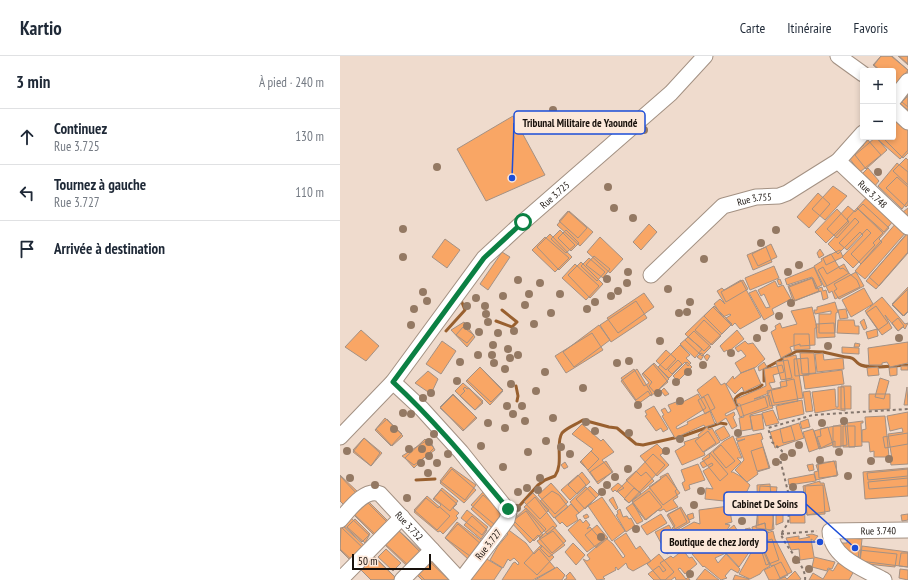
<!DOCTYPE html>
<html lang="fr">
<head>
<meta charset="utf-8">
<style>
  :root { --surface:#fff; --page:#f2f2f3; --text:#1f2937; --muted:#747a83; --line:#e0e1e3 }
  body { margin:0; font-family:"PT Sans Narrow",sans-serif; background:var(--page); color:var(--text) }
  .controls { position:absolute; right:12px; top:12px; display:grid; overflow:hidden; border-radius:4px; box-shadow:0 2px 6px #0003 }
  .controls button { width:36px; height:36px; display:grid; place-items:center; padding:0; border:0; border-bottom:1px solid var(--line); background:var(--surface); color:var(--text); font:20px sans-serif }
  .scale { position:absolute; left:12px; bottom:10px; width:79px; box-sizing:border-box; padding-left:4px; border:2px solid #17100b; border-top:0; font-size:11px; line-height:14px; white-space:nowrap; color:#17100b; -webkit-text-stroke:3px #fce8da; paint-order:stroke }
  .stop { position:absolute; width:12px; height:12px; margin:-9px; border:3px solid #0b8043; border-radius:50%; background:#fff }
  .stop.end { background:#0b8043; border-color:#fff; box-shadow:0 1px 4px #0008 }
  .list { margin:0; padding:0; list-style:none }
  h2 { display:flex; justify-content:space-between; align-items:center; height:52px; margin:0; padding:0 16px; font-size:17px }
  h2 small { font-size:13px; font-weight:400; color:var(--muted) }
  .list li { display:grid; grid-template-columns:26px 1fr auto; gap:12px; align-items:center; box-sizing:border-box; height:56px; padding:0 16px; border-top:1px solid var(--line) }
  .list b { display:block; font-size:15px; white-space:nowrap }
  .list p { margin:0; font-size:13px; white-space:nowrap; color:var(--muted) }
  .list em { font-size:13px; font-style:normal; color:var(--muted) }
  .icon { flex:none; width:22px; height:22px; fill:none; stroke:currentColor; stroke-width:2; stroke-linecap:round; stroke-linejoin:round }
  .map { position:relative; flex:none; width:568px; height:524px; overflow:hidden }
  header { display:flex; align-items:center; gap:24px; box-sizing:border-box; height:56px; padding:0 20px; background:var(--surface); border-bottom:1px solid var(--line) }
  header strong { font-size:19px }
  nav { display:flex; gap:22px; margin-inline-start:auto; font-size:14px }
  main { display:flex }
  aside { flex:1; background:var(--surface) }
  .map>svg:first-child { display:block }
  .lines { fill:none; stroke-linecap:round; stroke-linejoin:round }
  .stream { stroke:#99602f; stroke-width:3 }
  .building { fill:#f9a665; stroke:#a49184 }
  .minor-casing { stroke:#a39183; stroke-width:17 }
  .path { stroke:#84766d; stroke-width:2; stroke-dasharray:3 3; stroke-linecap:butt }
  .minor { stroke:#fff; stroke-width:15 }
  .tree { fill:#947963 }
  .route { stroke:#0b8043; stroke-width:5 }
  .labels { text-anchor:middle; stroke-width:4; stroke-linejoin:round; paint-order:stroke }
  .street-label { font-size:10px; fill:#17100b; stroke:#fce8da }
  .leader { fill:none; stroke:#1d4ed8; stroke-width:1.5 }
  .callout-dot { fill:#1d4ed8; stroke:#fce8da; stroke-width:1.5 }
  .callout { fill:#fce8da; stroke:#1d4ed8; stroke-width:1.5 }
  .callout-label { font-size:11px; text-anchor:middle; font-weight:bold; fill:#17100b }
</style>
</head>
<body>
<header>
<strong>Kartio</strong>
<nav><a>Carte</a><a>Itinéraire</a><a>Favoris</a></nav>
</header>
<main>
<aside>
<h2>3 min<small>À pied · 240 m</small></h2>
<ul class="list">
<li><svg class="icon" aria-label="ahead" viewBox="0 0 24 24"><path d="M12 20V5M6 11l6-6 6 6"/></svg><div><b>Continuez</b><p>Rue 3.725</p></div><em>130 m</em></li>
<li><svg class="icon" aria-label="left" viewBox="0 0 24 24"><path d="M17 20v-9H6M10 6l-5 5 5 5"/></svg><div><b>Tournez à gauche</b><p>Rue 3.727</p></div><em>110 m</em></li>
<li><svg class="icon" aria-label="arrive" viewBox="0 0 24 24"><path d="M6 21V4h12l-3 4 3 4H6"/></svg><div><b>Arrivée à destination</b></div></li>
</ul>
</aside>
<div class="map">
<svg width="568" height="524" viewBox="0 0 568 524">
  <rect width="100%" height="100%" fill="#efdbcd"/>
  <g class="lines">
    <path class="stream" d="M156,265L172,271L177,266L162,254
      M106,275L125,254L121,244
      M506,301C516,302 513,304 519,308C527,314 558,309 568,309
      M424,325V313L457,295L483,296L505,301
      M176,330L178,340L177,345
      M398,353L395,343C401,334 414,337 422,329
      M76,424L95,423
      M173,457L198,429L205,424L215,420C224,407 215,388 222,377C226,372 237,368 243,364L269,371L277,372L296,388L303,389L343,380L380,367L386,368"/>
  </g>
  <path class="building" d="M541,0H551L568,14V18L558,30L553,26V15H540L533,9Z
    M541,0H552L568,14L557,29L553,26V15H541L534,9Z
    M558,0H568V9Z
    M559,0H568V8Z
    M568,39V54L560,48Z
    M568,40V51L562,46Z
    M553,57L568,65V97L563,102L542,81H553Z
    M173,60L205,119L146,145L117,93Z
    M553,61L568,74V94L560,103L535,81H553Z
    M536,81L547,94L526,113L515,99Z
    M527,83L541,99L520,116L509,102L524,89L523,87Z
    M566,102L568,104V129L553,115Z
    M557,107L568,116V145L562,153L538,130Z
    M528,112L539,125L534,131L521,119Z
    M557,121L568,131V149L566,151L546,132Z
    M493,130L507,140L485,164L472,153Z
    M478,137L490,148L469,172L457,161Z
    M528,140L554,164L544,176L517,152Z
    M523,148L549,172L539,183L542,186L521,208L511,198L531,177L527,173L507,194L499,187L519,166L515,162L497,182L487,173L508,150L515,156Z
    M517,152L543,177L533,187L535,189L513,212L502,201L523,179L520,176L498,198L488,188L509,166L507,163Z
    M568,152V159L567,160L563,156Z
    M497,153L508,165L486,187L475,176Z
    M228,155L247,172L238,182L219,165Z
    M229,155L253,176L240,190L217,169Z
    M557,166L567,175L525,223L515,215Z
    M309,168L317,176L301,194L293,186Z
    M220,174L235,189L226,197L211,183Z
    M226,174L239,187L231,195L218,182Z
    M568,176V196L536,233L526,225Z
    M568,177V197L539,230L529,221Z
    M210,178L232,201L219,214L197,191Z
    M205,181L229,202L215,216L192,194Z
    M260,181L283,203L270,217L247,196Z
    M105,183L120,194L107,212L92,201Z
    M431,188L437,201L418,210L412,198Z
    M426,191L432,206L413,214L407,199Z
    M480,193L484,199L479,202L477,197Z
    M500,194L503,201L486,209L483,202Z
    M162,196L170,201L148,234L140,228Z
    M491,198L500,213L503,212L517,224L520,231L495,243L492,235L489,237L486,230L484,231L474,210L482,205L481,203Z
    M254,200L270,213L263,222L246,209Z
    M249,202L265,216L257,225L241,210Z
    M241,206L263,228L250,242L228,219Z
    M235,208L259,230L246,244L222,222Z
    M504,208L509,217L487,230L478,214L483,211L487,218Z
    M434,210L439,222L410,234L405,222Z
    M474,211L482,229L476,232L472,221L447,229L445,223Z
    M516,216L524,230L499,243L494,235L497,233L494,228Z
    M472,222L476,233L482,231L483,235L486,234L488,242L483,244L481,235L453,245L448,230Z
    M473,222L479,235L455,245L449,231Z
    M440,223L442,228L439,229L437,224Z
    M401,224L421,261L400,273L395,267L392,270L386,262L391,259L390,258L383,261L374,248L380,243L385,248L377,235L382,232L384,234Z
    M403,224L408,233L386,246L381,236Z
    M435,225L438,231L443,229L451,243L432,253L434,258L424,264L409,237L416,234L426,252L430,251L424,238L421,240L418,234Z
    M568,231V256L564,260L552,248Z
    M524,232L533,248L511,261L502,244Z
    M568,233V255L563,260L552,249Z
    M304,237L314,251L278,277L267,262Z
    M542,241L565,268L568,267L565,273L563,271L558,275L545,259L552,272L542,279L525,255Z
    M296,245L307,262L271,286L260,269Z
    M495,246L498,256L496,257L495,277H479V258H491V255L475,258L474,254H477V251Z
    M374,250L392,268L382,278L364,260Z
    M536,250L548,267L538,274L526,257Z
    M373,251L391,269L364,295L345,278Z
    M472,251L477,272H475V289L460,290V288L450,291L452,296L441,302L431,276L436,273L435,270L440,267L442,272L457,268L451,255Z
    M506,253L508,262L500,263L498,254Z
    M558,262L564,270L558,275L552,267Z
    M524,263L527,272L524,274L520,266Z
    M364,264L381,280L372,289L355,274Z
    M498,264H514L515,270H519V278L497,277Z
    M124,266L135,281L127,291L111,274Z
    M494,267L495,281L477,282L476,268Z
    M259,269L270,284L234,311L223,296Z
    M123,271L134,279L127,287L116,279Z
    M537,273L538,280L528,283L526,276Z
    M21,274L39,290L26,305L5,291Z
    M397,274L404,283L388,296L387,294L384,296L380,290Z
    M354,275L371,291L362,300L345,284Z
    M252,277L263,294L226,317L215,300Z
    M454,278H469L470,293L454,294Z
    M348,281L362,293L355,302L340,288Z
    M102,285L116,295L101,318L86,308Z
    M405,285L408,288L413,287L425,303L416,311L401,317L414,312L421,328L404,336L402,331L395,338L386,328L393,320L394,323L401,317L395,307L406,300L401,294L398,296L395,292Z
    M568,286V307L550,311L547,306L542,307V309H529L528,292Z
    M515,287L520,288L519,291H514Z
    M340,289L350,299L346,302L351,307L348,310L345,306L329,322L318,311Z
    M502,291L519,292V298L502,297Z
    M326,294L336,303L326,314L316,305Z
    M361,297L364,299L361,304L357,301Z
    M460,297H474L476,317L462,318Z
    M483,297L484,304L503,302L504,313L477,316L475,298Z
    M367,298L370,300L367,305L364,301Z
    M456,299L463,342L434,347L431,334L429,335V337L414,343L429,339L433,352L410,359L412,373L401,375L399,362L404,361L400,348H397L396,343L426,330L424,313L442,309L444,316L433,319L435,326L429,327L432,333L447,330L443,302Z
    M468,302L469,319L455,320L454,303Z
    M338,304L342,308L332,318L328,314Z
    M448,304L452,322L441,324L436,306Z
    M347,306L352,311L338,325L333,320Z
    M424,306L427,311L419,315L418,311Z
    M314,307L329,323L315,337L309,330L312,326L303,317Z
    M313,308L328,326L311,340L308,335L296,344L281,322L294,313L304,330L309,327L302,318Z
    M561,310H568V314H561Z
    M140,311L163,335L150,349L126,325Z
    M140,311L163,334L151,346L127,324Z
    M538,311L539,319L528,320L527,312Z
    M557,311V319L550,320L549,312Z
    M297,313L312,338L298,348L281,325Z
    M502,314L504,328L465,333L463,319Z
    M88,315L98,323L91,338L75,327Z
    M375,320L381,329L385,327L397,352L385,358L386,360L394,356L395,359L393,361L397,370L392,373L386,362L377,368L364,341L362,342L357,334Z
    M540,322L549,325L544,343L535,341Z
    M454,323L458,345L430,350L427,335L441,332L440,326Z
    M123,327L143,345L135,354L115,335Z
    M501,330H511V353H501Z
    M125,331L127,333L129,332L143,347L135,354L120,340L125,335L123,333Z
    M498,331H504L505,355L496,353L475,357L472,336L495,333L496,351H498Z
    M567,331L568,349H564Z
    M324,332L329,338L325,340L321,335Z
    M470,335L473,355L466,356L463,336Z
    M113,338L137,362L123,375L100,351Z
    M358,338L366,352L336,371L337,373L348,368L347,366L370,355L375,368L365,371L364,369L335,382L322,360L324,359L321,354L325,352L328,357L331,355L328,349L336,346L337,349Z
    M368,338L375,352L365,358L358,344Z
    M529,338H550V353L529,354Z
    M113,339L136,361L124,374L100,352Z
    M425,341L428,351L400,361L396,351Z
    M462,344L464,358L439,364L436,350Z
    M314,350L328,373L323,376L321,372L316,375L305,360L307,359L305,355Z
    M433,354L439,367L426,370L422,357Z
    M568,356V408L551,409L550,403H552L548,378L563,376L562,372L550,375L547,360Z
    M422,358L424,373L413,375L410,360Z
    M545,360L549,401H534V395L530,396L529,386H522V374L526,373L525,361Z
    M45,362L62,378L51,390L35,374Z
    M47,363L63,380L52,390L36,373Z
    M468,363L470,371L462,373L460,366Z
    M523,365V367H521L522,390L509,391L507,367Z
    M459,367L464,382L435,392L430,376Z
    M242,368L261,385L263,383L274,396L262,404L272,416L258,428L241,405L253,393L232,378Z
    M505,368L507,389L495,391V385L481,392L477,381L481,380L480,373Z
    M384,370L390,380L381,385L375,375Z
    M451,370L455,384L443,387L440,373Z
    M493,370H501V391H493Z
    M503,370H515V391H503Z
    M367,371L369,374L372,372L380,386L364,396L365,399L342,409L335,395L345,389L344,386L359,381L358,379Z
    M488,371L493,389L479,393L474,375Z
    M473,373L480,392L469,396L463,376Z
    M368,375L376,387L363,396L355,385Z
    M421,377L423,383L421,384L430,412L417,416L418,418L407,426L395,414L404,404L397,386L405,383L397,385L396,382Z
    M568,377V388L545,392L543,381Z
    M393,380L402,402H397L401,406L391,416H393L400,420L410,429L400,450L388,445L391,437H384V445L365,443L366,432L373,433L363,415L373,409L372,407L363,412L360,407L370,401L369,398L384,385Z
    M24,382L40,397L31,410L13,396Z
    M24,382L42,397L31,410L13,394Z
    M85,383L94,392L74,412L65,402Z
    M89,383L95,394L74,409L62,400Z
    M317,388L325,396L320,399L329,409L317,420L300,400Z
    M381,389L395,405L386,412L373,396Z
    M423,391L429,412L417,415L411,395Z
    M251,395L259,403L248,414L240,406Z
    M370,397L388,418L380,425L362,403Z
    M313,398L325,409L289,447L277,435Z
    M266,405L273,416L257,426L250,416Z
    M494,405L498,419L476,424L474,416L478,415L476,409Z
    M496,405L497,420L479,422L478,407Z
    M225,406L228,411L224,413L221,409Z
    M358,408L365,424L349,429L350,433L345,435L342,427L345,425L341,414Z
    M473,408L474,414L469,415L467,409Z
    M111,411L136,429L125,444L100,425Z
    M568,412V440L525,443L523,416Z
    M112,413L136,434L124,447L100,427Z
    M568,413V420L528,424L527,417Z
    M296,415L301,420L306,416L314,425L300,437L286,424Z
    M242,416L250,426L237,438L228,429Z
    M328,417L337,433L335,435L338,441L333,444L338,451L326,456L324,453L320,455L318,454L306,464L292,445L321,423L320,421Z
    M474,418L476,425L449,429L448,423Z
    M0,419L19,437L6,451L0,445Z
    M238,419L246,429L230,444L221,434Z
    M326,419L340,437L323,449L309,431Z
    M0,420L18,439L6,451L0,445Z
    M568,422V430L529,433L528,426Z
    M480,425V427H484L490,455L467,459L463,430Z
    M211,427L228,446L215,458L198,439Z
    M278,427L284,432L277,436L275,434L273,436L271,433Z
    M430,428L434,473L426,476L425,467L418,469L417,429Z
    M483,429L485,458L467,459L465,430Z
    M250,430L259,439L245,453L236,443Z
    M420,430L437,431L432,474L416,472Z
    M246,431L256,442L239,457L230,446Z
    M102,432L118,445L110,455L94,442Z
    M294,432L301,437L289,447L284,443Z
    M101,434L117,448L113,452L119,457L116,460L118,462L103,478L100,475L98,476L74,456L86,442L98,452L101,449L93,443Z
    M144,435L167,455L155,469L131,449Z
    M212,435L219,439L228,451L214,462L200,445Z
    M309,435L322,451L305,464L292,447Z
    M193,437L209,454L200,463L184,446Z
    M443,437V466L436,469V438Z
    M464,437L465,467H450L449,438Z
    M143,439L166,459L154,474L131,453Z
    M87,440L110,460L97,474L74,454Z
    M195,441L217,470L207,478L184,451Z
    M262,441L285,475L272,485L248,450Z
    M273,441L278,452L276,454L269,444Z
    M26,443L50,467L37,480L13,457Z
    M26,445L49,468L36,481L13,458Z
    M293,447L303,465L297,468L286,452Z
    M231,448L239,457L236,459L238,464L227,471L222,466L220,468L215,462Z
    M389,450L392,466L385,468L390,469L386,476L343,487L338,475L354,466L360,468L359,454Z
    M341,451L350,466L335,475L332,472L335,470L328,458Z
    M186,452L206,473L194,485L173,464Z
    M340,452L347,466L335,473L327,459Z
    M280,453L283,461L287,460L289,463L291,462L295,470L286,476L276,459L278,458L277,455Z
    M127,454L148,471L142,479L121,462Z
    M186,455L203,479L200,482L198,479L190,487L171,466Z
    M353,457L354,462L349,464L347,459Z
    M247,458L249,461L245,463L243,460Z
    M321,458L327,467L307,479L301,470Z
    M568,458V464L562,465L561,459Z
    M9,460L29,479L22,486L2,468Z
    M132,460L147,474L141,483L124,469Z
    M15,463L30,478L25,487L7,471Z
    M240,463L243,467L246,464L250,469L247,473L250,471L262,485L247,496L228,474Z
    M117,466L142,485L130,500L105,482Z
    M425,467L426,475L413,479L412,471Z
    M118,468L142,489L129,504L105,482Z
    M2,469L26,491L13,505L0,493V471Z
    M257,469L268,482L256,492L245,479Z
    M329,469L341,491L327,498L315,476Z
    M394,469L410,495L399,511L386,497L375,502L378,507L386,498L400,513L398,517L391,513L385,520L387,522L381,524L364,510L363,511L352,498L379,478L388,475V474Z
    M213,470L226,485L212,497L199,482Z
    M1,471L25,494L12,506L0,494Z
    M56,472L81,495L68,509L43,486Z
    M166,472L186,487L194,498L199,493L215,512L193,524H162L173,507L175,506L178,509L179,507L174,502L170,505L168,503L163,512L150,504L158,490L168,478L164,476Z
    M410,472L411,478L408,479L405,473Z
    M57,473L80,496L67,510L43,487Z
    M213,475L225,489L209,501L200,492L202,491L197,485Z
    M433,475L435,483L452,516L440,522L434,509L431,510L418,480Z
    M286,477L296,493L300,490L311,505L293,515L288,512L286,507L278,514L276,511L275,512L276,514L263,521L265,523L257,524L243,503L247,505L250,503L247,499L266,482L273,488L283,502L285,500L274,485Z
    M472,478L478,480L474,485L471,483L474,501L495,506L492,513L488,512L487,515L472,511L474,502L460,504L459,493L451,494L446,482L459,480V483L470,481L466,479Z
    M417,481L430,510L423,514L420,518L410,523L399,518L412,495L410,484Z
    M479,482L481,484L479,487L476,485Z
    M508,482L522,483L520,502L502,495V487H507Z
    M432,483L439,504L426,509L419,487Z
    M233,487L245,499L236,509L225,496Z
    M201,489L214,501L197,519L184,507Z
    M522,490L568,496V511L520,505Z
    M46,493L61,507L53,515L38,501Z
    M343,494L349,502L352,501L357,508L345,518L340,512L338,513L346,523L348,521L350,524H336L335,521L331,524H314L308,518L319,510L323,516L326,514L320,507L331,500L333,502Z
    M519,494L557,498L555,511L518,507Z
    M561,497H568V511L559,510Z
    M31,498L56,522L53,524H31L18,511Z
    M32,498L56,522L54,524H31L19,512Z
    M319,498L334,516L325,524H321L307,508Z
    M88,500L111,524H85L75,514Z
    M145,502L162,512L154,524H131Z
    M89,505L109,524H82L74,516Z
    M441,506L448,519L437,524H429L424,514Z
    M498,507L514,515L509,524H469L473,517L483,523L489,513L493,515Z
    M217,511L225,519L222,524H195Z
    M365,513L379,524H356Z
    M560,513L568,514V524L559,522Z
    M455,515L461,523L459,524H437L445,521L447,523Z
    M230,516L236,524H224L227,522L226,520Z
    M395,519L409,523V524H393Z"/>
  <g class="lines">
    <defs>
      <g id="minor">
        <path d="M498,0L523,18"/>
        <path d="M553,44L568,25"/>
        <path d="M553,52L568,66"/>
        <path id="s1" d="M498,105L568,171"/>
        <path id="s2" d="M311,219L383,150L416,141L439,140L447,137L498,105L523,77"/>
        <path d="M53,326L82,353L121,396L169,456L167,464L121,524"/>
        <path id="s3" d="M0,381L53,326L144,202L183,166L331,37L365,0"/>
        <path id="s4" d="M0,464C9,454 25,431 40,438L120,524"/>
        <path d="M0,524L62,461"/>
        <path d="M62,524L92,494"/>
        <path id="s5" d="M544,524C524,513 491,502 490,475L568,474"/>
      </g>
    </defs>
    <use href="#minor" class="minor-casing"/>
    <path class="path" d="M441,478L477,475
      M465,524C467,510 446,493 441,478L448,467L450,444L440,403L442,395L432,386L428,372L473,359L568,353"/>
    <use href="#minor" class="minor"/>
  </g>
  <g class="tree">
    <circle cx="213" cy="54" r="4"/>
    <circle cx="221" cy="59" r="4"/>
    <circle cx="304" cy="74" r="4"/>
    <circle cx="97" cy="111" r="4"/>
    <circle cx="538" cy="116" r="4"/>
    <circle cx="268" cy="131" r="4"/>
    <circle cx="274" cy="152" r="4"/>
    <circle cx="293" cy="162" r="4"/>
    <circle cx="63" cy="173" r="4"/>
    <circle cx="436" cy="174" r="4"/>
    <circle cx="421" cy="187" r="4"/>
    <circle cx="63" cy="201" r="4"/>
    <circle cx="364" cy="203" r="4"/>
    <circle cx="459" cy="209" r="4"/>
    <circle cx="288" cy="216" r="4"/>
    <circle cx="448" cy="216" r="4"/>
    <circle cx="267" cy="223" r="4"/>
    <circle cx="178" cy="224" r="4"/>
    <circle cx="200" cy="227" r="4"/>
    <circle cx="287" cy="227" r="4"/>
    <circle cx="328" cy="233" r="4"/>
    <circle cx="278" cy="235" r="4"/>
    <circle cx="83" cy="236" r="4"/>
    <circle cx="189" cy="238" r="4"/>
    <circle cx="220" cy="238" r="4"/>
    <circle cx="163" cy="240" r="4"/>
    <circle cx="271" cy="240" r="4"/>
    <circle cx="136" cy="242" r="4"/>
    <circle cx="87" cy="245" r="4"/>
    <circle cx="255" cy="246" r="4"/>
    <circle cx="350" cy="246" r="4"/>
    <circle cx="451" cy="247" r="4"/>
    <circle cx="185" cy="249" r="4"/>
    <circle cx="127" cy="250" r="4"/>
    <circle cx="145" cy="250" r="4"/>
    <circle cx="74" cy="253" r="4"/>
    <circle cx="247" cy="253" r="4"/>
    <circle cx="347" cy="256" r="4"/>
    <circle cx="211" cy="257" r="4"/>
    <circle cx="339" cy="257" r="4"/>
    <circle cx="146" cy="258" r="4"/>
    <circle cx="439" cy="260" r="4"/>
    <circle cx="148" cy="266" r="4"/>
    <circle cx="194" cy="268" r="4"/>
    <circle cx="71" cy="269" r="4"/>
    <circle cx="127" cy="270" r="4"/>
    <circle cx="424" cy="272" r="4"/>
    <circle cx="174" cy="275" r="4"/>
    <circle cx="139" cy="276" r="4"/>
    <circle cx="158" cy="277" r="4"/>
    <circle cx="417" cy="282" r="4"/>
    <circle cx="559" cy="282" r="4"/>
    <circle cx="320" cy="285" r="4"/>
    <circle cx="153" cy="289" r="4"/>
    <circle cx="488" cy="290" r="4"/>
    <circle cx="168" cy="293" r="4"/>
    <circle cx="391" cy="297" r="4"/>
    <circle cx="138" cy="299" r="4"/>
    <circle cx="152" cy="299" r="4"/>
    <circle cx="178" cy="299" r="4"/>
    <circle cx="170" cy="302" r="4"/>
    <circle cx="289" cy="305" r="4"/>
    <circle cx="120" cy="306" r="4"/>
    <circle cx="154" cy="307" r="4"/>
    <circle cx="277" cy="307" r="4"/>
    <circle cx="363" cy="309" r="4"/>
    <circle cx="165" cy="313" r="4"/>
    <circle cx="205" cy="316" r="4"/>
    <circle cx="348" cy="316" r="4"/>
    <circle cx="117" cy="325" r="4"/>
    <circle cx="336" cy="326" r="4"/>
    <circle cx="171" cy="328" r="4"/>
    <circle cx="243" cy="332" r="4"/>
    <circle cx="196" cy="335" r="4"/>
    <circle cx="91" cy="337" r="4"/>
    <circle cx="318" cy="337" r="4"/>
    <circle cx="83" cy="342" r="4"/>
    <circle cx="340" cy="345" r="4"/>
    <circle cx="298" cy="349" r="4"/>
    <circle cx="167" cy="350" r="4"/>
    <circle cx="182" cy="350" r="4"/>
    <circle cx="63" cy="357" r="4"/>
    <circle cx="71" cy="358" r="4"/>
    <circle cx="173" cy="358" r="4"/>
    <circle cx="213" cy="362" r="4"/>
    <circle cx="185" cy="365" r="4"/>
    <circle cx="504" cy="365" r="4"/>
    <circle cx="246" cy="366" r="4"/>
    <circle cx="148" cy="367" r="4"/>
    <circle cx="482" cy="367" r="4"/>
    <circle cx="165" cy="372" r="4"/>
    <circle cx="54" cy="373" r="4"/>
    <circle cx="255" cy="375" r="4"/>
    <circle cx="289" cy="377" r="4"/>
    <circle cx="398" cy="377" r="4"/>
    <circle cx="94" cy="378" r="4"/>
    <circle cx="340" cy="383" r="4"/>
    <circle cx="206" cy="385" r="4"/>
    <circle cx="89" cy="386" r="4"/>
    <circle cx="459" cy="389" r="4"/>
    <circle cx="141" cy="390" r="4"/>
    <circle cx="221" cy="391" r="4"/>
    <circle cx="69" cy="393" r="4"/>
    <circle cx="82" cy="393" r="4"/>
    <circle cx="7" cy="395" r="4"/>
    <circle cx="326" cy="395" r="4"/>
    <circle cx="188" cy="396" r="4"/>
    <circle cx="499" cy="396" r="4"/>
    <circle cx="452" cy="397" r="4"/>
    <circle cx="108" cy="398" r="4"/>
    <circle cx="230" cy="398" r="4"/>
    <circle cx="89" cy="400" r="4"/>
    <circle cx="444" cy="401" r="4"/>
    <circle cx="549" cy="403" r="4"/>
    <circle cx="480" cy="404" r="4"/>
    <circle cx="531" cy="405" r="4"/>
    <circle cx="436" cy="406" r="4"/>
    <circle cx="81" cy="407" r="4"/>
    <circle cx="97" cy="407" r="4"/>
    <circle cx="163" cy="411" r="4"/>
    <circle cx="288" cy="413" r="4"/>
    <circle cx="88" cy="417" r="4"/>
    <circle cx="508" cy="420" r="4"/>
    <circle cx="275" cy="421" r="4"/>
    <circle cx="10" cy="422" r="4"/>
    <circle cx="200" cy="422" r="4"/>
    <circle cx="35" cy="429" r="4"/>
    <circle cx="267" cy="429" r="4"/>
    <circle cx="453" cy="431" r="4"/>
    <circle cx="187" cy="432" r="4"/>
    <circle cx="198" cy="434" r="4"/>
    <circle cx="361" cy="435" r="4"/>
    <circle cx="178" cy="436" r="4"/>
    <circle cx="262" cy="436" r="4"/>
    <circle cx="67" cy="442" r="4"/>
    <circle cx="354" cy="449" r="4"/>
    <circle cx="177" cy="452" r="4"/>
    <circle cx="402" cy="465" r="4"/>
    <circle cx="296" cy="473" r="4"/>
    <circle cx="261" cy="481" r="4"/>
    <circle cx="456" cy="504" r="4"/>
    <circle cx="469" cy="513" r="4"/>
    <circle cx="350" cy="518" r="4"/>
  </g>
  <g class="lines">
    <path class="route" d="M168,453C131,409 95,365 53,326L144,202L183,166"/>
  </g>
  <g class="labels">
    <g class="street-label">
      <text dy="4" stroke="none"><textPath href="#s3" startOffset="325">Rue 3.725</textPath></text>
      <text dy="4" stroke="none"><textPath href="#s1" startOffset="48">Rue 3.748</textPath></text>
      <text dy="4" stroke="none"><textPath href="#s2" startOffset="132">Rue 3.755</textPath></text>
      <text dy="4" stroke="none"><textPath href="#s4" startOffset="94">Rue 3.732</textPath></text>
      <text dy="4" stroke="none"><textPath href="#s5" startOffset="125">Rue 3.740</textPath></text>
      <text transform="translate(148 488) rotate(-52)" y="4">Rue 3.727</text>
    </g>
  </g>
  <path class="leader" d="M172 122L174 67M515 492L466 448M480 486L427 486"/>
  <g class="callout-dot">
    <circle cx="172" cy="122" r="4"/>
    <circle cx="515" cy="492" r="4"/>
    <circle cx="480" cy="486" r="4"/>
  </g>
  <g class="callout">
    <rect x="174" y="55" width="131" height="23" rx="4"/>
    <rect x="384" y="436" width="82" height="23" rx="4"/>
    <rect x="321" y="474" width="106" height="23" rx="4"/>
  </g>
  <g class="callout-label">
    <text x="240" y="71">Tribunal Militaire de Yaoundé</text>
    <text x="425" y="452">Cabinet De Soins</text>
    <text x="374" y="490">Boutique de chez Jordy</text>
  </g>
</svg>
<div class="controls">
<button>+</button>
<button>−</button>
</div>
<div class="scale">50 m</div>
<div class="stop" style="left:183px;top:166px"></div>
<div class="stop end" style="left:168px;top:453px"></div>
</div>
</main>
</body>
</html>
